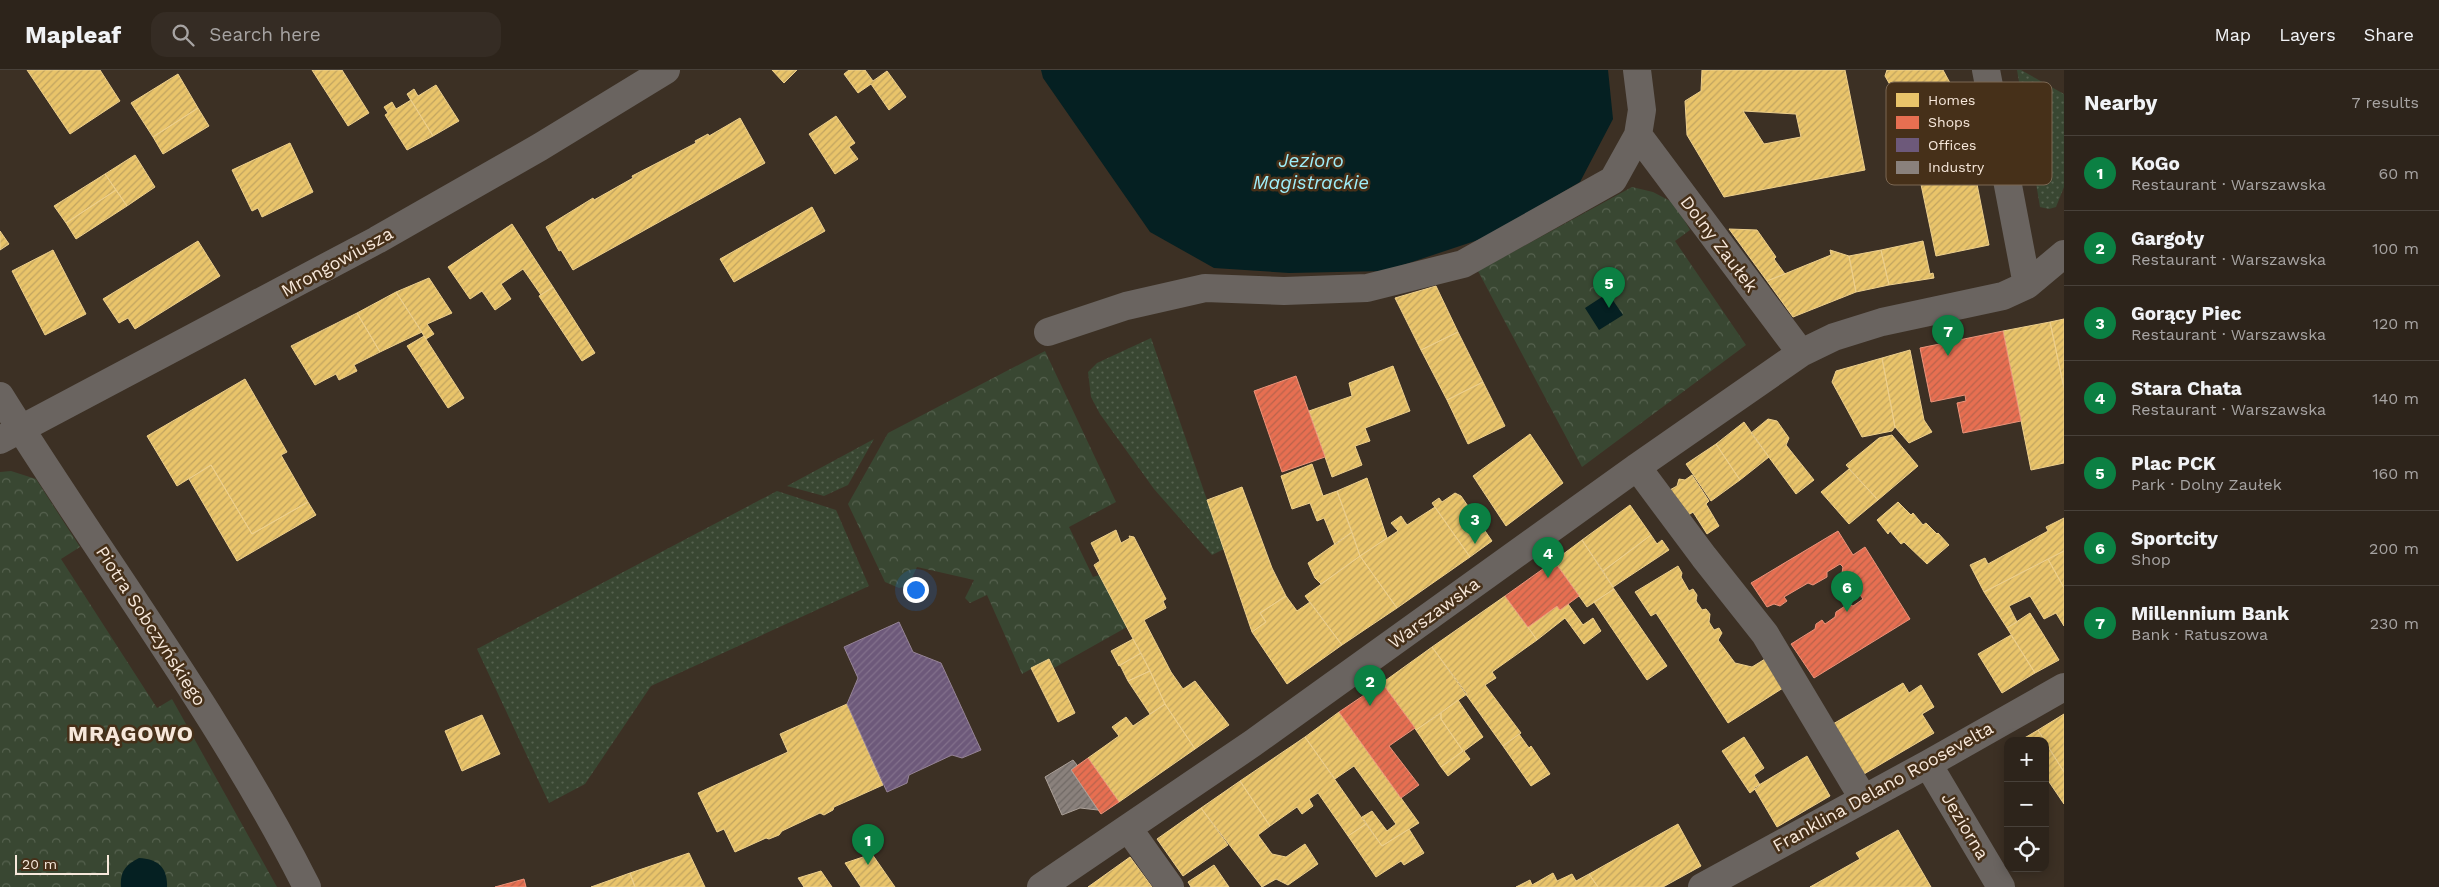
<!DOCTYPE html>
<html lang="en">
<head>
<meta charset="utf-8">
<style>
  :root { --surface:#2d241b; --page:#352c24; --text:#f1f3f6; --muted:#a7a4a3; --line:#48413a; --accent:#0b8043 }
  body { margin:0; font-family:"Work Sans",sans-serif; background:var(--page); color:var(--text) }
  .controls { position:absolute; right:15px; bottom:15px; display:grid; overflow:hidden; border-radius:10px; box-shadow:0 2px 12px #0003 }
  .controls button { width:45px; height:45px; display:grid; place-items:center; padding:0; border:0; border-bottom:1px solid var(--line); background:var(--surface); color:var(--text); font:25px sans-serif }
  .scale { position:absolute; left:15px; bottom:12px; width:94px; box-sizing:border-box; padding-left:5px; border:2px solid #f7e8db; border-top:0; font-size:14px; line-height:18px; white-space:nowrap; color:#f7e8db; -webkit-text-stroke:4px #463019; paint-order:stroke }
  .you { position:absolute; left:915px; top:519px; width:18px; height:18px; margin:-12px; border:4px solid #fff; border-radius:50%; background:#1a73e8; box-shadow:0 0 0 8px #1a73e833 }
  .badge { display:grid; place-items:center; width:32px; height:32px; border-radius:50%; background:var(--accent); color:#fff; font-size:16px; font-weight:700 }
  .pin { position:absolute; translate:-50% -41px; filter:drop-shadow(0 1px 2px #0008) }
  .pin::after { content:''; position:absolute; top:26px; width:18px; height:15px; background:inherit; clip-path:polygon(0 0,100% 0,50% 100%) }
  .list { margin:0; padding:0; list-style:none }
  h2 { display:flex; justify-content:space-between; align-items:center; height:65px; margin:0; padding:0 20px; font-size:21px }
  h2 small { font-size:16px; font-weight:400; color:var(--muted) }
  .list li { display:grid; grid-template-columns:32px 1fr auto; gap:15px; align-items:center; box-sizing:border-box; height:75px; padding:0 20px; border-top:1px solid var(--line) }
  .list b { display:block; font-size:19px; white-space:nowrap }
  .list p { margin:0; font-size:16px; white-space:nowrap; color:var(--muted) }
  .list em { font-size:16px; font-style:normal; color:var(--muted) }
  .icon { flex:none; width:28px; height:28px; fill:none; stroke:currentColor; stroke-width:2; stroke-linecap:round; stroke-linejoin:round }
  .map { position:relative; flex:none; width:2064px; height:817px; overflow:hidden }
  header { display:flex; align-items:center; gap:30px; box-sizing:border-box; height:70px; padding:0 25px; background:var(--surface); border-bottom:1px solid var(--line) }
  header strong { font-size:24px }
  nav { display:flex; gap:28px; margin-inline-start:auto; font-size:18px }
  .search { width:350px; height:45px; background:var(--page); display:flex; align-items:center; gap:12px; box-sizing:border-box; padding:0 18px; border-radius:15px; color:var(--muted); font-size:19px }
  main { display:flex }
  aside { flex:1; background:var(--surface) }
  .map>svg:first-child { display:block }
  .grass { fill:url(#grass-dots) }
  .park { fill:url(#park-crowns) }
  .water { fill:#052022 }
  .homes { fill:url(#homes-hatch); stroke:#edcf8c; fill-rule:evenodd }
  .shops { fill:url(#shops-hatch); stroke:#ec937a }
  .offices { fill:url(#offices-hatch); stroke:#968497 }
  .industry { fill:url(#industry-hatch); stroke:#aba098 }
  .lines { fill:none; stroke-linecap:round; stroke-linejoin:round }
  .minor { stroke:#6a6460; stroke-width:28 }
  .labels { text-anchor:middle; stroke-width:5; stroke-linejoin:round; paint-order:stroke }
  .street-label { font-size:18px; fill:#f7e8db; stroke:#463019 }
  .water-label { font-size:19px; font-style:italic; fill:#9feefa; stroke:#463019 }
  .district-label { font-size:22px; font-weight:bold; letter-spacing:1px; fill:#f7e8db; stroke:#463019 }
  .key { fill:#463019; stroke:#7b6753; stroke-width:1 }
  .key-label { font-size:14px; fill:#f7e8db }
</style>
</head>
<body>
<header>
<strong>Mapleaf</strong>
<div class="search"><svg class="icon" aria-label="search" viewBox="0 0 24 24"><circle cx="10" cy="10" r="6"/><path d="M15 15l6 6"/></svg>Search here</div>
<nav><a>Map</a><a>Layers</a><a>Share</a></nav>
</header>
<main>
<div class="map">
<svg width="2064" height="817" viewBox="0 0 2064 817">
  <defs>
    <pattern id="grass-dots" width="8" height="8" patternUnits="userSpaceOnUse" patternTransform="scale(1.25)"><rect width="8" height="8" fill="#394732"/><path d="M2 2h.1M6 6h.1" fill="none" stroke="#56624f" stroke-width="1.8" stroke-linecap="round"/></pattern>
    <pattern id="park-crowns" width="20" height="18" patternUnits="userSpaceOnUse" patternTransform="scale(1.25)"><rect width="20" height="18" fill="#394732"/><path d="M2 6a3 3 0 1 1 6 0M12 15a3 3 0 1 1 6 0" fill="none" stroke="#56624f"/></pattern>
    <pattern id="homes-hatch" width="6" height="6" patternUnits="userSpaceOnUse" patternTransform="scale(1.25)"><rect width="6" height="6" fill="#e9c46a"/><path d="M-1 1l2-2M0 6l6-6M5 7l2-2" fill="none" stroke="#c1a460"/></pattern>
    <pattern id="shops-hatch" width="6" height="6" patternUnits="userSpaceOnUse" patternTransform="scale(1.25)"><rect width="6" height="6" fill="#e76f51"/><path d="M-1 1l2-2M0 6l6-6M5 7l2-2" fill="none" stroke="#b8634c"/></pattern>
    <pattern id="offices-hatch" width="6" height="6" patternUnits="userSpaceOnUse" patternTransform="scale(1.25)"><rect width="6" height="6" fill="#6d597a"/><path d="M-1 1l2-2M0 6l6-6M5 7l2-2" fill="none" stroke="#83718c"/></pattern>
    <pattern id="industry-hatch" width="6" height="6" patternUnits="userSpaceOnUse" patternTransform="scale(1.25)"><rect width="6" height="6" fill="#8a817c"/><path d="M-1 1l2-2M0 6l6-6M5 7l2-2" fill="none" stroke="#706965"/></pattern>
  </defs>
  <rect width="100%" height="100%" fill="#3c3024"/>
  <path class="grass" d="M2017,0H2021L2064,24V117L2056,137L2049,139L2040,137Z
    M1151,268L1224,479L1212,485L1154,419L1100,344L1091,327L1088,302L1097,293Z
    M874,369L848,415L824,426L787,416Z
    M777,421L836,440L869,516L651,616L585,714L549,733L477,579Z"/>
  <path class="park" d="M1632,117L1653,122L1674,133L1690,160L1675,171L1746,275L1582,397L1478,201Z
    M1045,281L1116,432L1069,457L1093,507L1099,505L1127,557L1054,598L1049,589L1022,604L987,525L970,533L965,528L974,510L917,497L908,516L899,518L885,512L848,434L888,363Z
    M11,401L36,409L80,477L61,489L157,638L172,629L277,817H0V402Z"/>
  <path class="water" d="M1041,0H1608L1613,49L1580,112L1484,168L1385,201L1289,203L1214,198L1150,162L1043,8Z
    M1608,223L1623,245L1599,260L1585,238Z
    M139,788C158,789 168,798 167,817H121C120,802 125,795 139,788Z"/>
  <path class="homes" d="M27,0H100L120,31L70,64Z
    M312,0H342L369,43L348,56Z
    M772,0H797L784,13Z
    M849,0H865L873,11L887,1L906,27L889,40L871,14L858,23L844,4Z
    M1702,0H1845L1865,100L1724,127L1687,65L1685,31L1701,21ZM1743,41L1796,44L1801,67L1764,74Z
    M1887,0H1943L1961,33L1906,43L1885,6Z
    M178,4L198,38L153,67L131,33Z
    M436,15L459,51L433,66L407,24L414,19L418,26Z
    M411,30L433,66L407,80L385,45L388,43L384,37L392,32L396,39Z
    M1961,33L1989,175L1936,186L1906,43Z
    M198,38L209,56L163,84L153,67Z
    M836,46L855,73L849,77L858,89L835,104L809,64Z
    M740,48L765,93L573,200L561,180L559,181L546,157L593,128L594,130L633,108L632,106L696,73L695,71L708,64L709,66Z
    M290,73L313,122L262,147L258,138L252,141L232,100Z
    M135,85L155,117L127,136L105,104Z
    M105,104L116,120L66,153L54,136Z
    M116,120L127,136L76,169L66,153Z
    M812,137L825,161L734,212L720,189Z
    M512,154L553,217L541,225L523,199L501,214L511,229L495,240L482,221L470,229L448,197Z
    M1729,159L1757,160L1776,187L1774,189L1785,204L1767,211Z
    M0,161L9,174L0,180Z
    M198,171L220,206L135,259L128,248L119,253L103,229Z
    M1923,171L1930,204L1933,203L1934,208L1889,215L1881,180Z
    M53,180L86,244L45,265L12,201Z
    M1830,180L1849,186L1856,222L1793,247L1767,211L1831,185Z
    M1881,180L1889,215L1856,222L1849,186Z
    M429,208L452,243L427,254L434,264L426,269L396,222Z
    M1436,216L1458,262L1421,280L1395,228Z
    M553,217L595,283L582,291L539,226Z
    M396,222L422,262L380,282L357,243Z
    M357,243L380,282L354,295L357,301L339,310L336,304L315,315L291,276Z
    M2064,249V318L2050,252Z
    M2050,252L2064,318V393L2031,400L2003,261Z
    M1458,262L1483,312L1447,330L1421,280Z
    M424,266L464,328L448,338L407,276Z
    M1910,280L1924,350L1932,362L1909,373L1895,357L1882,288Z
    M1882,288L1895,357L1892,361L1862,367L1832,312L1836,301Z
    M1393,296L1410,341L1365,358L1370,371L1355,376L1362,395L1332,407L1309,341L1352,326L1349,313Z
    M245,309L287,382L281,385L308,432L252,464L211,395L177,416L147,366Z
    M1483,312L1505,356L1468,374L1447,330Z
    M1768,349L1777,351L1789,368L1786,375L1814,410L1796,424L1751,363Z
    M1744,352L1769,387L1740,410L1716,374Z
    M1530,364L1563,413L1506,456L1473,406Z
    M1892,365L1918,396L1878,430L1846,395L1879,368Z
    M1716,374L1740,410L1711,431L1686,394Z
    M1312,394L1323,426L1337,421L1352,462L1335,475L1324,448L1317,451L1310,433L1292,439L1281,406Z
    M211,395L252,464L308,432L316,445L237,491L189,409Z
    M1849,399L1878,430L1849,454L1821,422Z
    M1692,405L1709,431L1706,434L1719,456L1707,464L1693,442L1687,446L1668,421L1677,416L1679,409L1685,410Z
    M1367,408L1387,468L1360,486L1337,421Z
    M1242,417L1272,498L1286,526L1260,543L1266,552L1252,562L1207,430Z
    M1455,423L1461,426L1492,471L1470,487L1432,433L1439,428L1442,432Z
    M1898,432L1911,445L1913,443L1923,455L1926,453L1937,464L1938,463L1949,475L1927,494L1904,472L1901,474L1890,461L1888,464L1877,450Z
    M1630,435L1651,465L1603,501L1582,470Z
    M1435,437L1470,487L1397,538L1360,486L1398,461L1391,453L1401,446L1407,455Z
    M2064,448V481L1984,522L1970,495L1985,488L1988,494L2048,461L2046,457Z
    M1116,460L1121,473L1130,468L1129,466L1134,467L1166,529L1163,531L1166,538L1144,550L1171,602L1183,619L1195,611L1229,655L1195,679L1165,634L1150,601L1094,495L1100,491L1091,473Z
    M1352,462L1360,486L1321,514L1315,508L1308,493Z
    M1651,465L1657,474L1662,470L1669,480L1613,517L1603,501Z
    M1582,470L1614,519L1587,537L1554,491Z
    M2064,481V518L2048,489Z
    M1360,486L1397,538L1342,575L1305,526Z
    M2048,489L2064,518V556L2056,543L2044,549L2030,526L2009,536L2017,552L2007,558L1984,522Z
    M1678,496L1682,503L1681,507L1689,521L1693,519L1697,525L1696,531L1702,540L1706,539L1710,544L1709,552L1714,560L1719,558L1722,563L1718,570L1735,593L1752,597L1765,589L1783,618L1728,653L1656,543L1651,546L1635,522Z
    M1614,519L1667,596L1647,610L1594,532Z
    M1286,526L1297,541L1310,532L1342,575L1287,614L1252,562L1266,552L1260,543Z
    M1505,526L1537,570L1492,602L1496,608L1485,615L1521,663L1503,676L1432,577Z
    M1568,534L1583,555L1593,548L1601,561L1584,574L1565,548L1537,570L1528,557L1557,536L1560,540Z
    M2030,543L2059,590L2035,603L2007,558Z
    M2011,565L2035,603L2002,623L1978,584Z
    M1133,569L1141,583L1119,596L1111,581Z
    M1432,577L1467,624L1416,660L1382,613Z
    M1141,583L1150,601L1128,611L1120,595Z
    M1049,589L1075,643L1058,652L1031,598Z
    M1150,601L1165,634L1150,644L1128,611Z
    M1903,613L1909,623L1921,615L1934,637L1922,644L1934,663L1864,704L1833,654Z
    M1458,630L1483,667L1464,681L1470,689L1448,706L1441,697L1463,681L1441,649V643Z
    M847,634L883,715L834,737L833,740L824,745L820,743L782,761L779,765L769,769L766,768L735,782L724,759L717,762L698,723L788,682L780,664Z
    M1165,634L1195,679L1119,732L1088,688L1119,666L1112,657L1126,647L1133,656Z
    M1339,642L1419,753L1382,776L1362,747L1372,741L1387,761L1396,754L1354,696L1335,709L1305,667Z
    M1441,643V649L1463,681L1441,697L1416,660Z
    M2064,644V702L2038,660Z
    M482,645L500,684L462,701L445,661Z
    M2038,660L2045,671H2022L2021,670Z
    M1519,664L1529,678L1531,676L1550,704L1531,716L1503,676Z
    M1305,667L1366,754L1348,766L1318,723L1309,729L1313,736L1302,744L1297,737L1270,756L1240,711Z
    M1744,667L1764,698L1754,705L1760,715L1750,723L1722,681Z
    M2045,672L2064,702V734L2045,706Z
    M1807,686L1830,726L1777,757L1754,718Z
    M1240,711L1270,756L1258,765L1272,784L1286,787L1305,774L1318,794L1288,815L1276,809L1262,817L1201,738Z
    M1201,738L1228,775L1183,806L1157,769Z
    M1366,754L1382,776L1409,759L1424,783L1404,795L1401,791L1376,807L1348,766Z
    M1678,754L1701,796L1663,817H1598L1589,804Z
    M1898,760L1931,817H1810L1860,789L1856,783Z
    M689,783L705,817H635L630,803Z
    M872,784L895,817H861L845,793Z
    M1130,787L1152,817H1088Z
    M1214,795L1229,817H1191L1188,812Z
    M821,801L832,817H804L798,808Z
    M630,803L635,817H591Z
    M1553,803L1557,811L1572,804L1576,811L1589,804L1598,817H1516L1530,810L1532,815Z"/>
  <path class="shops" d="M2003,261L2021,351L1963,363L1957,333L1966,331L1965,325L1931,332L1920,278Z
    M1296,306L1325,387L1282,402L1254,321Z
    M1838,461L1853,485L1865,477L1910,549L1814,608L1791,574L1815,559L1816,554L1822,550L1825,554L1835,547L1836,542L1848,534L1853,536L1863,529L1858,522L1852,520L1842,503L1843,497L1840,494L1827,502V507L1813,515L1808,513L1784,527L1787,531L1780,536L1774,534L1767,537L1751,513Z
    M1554,491L1579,526L1560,540L1557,536L1528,557L1505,526Z
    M1382,613L1415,658L1389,676L1419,715L1401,728L1339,642Z
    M1088,688L1119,732L1101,744L1071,700Z
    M524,809L526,817H495Z"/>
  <path class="offices" d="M899,552L913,582L941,593L981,680L962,688L952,685L909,705L907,713L887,722L847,634L858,608L844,577Z"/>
  <path class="industry" d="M1073,690L1077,695L1071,700L1098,740L1080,738L1062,745L1045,707Z"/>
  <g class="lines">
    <path class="minor" d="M1986,0L2027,215
      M1638,65L1801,283
      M1048,262L1126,236L1205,218L1284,221L1367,218L1463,194L1613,110L1638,65L1642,40L1637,0
      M0,326C102,490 220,645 307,817
      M0,370L377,170L540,77L666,0
      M1637,397L1704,487L1765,564L1863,728
      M1928,694L2001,817
      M1128,758L1170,817
      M1041,817L1253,673L1637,397L1801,283L1834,267L1882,252L2003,226L2027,215L2064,184
      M1702,817L1928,694L2064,617"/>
  </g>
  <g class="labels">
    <g class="street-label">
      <text transform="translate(1719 174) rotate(53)" y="6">Dolny Zaułek</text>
      <text transform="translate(337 192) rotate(-29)" y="6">Mrongowiusza</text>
      <text transform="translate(1434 543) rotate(-36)" y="6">Warszawska</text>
      <text transform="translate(151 556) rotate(57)" y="6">Piotra Sobczyńskiego</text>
      <text transform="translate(1883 717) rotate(-29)" y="6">Franklina Delano Roosevelta</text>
      <text transform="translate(1965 756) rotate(59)" y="6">Jeziorna</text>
    </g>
    <g class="water-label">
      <text x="1311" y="97">Jezioro<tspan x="1311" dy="22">Magistrackie</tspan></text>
    </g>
    <g class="district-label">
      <text x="131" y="671">MRĄGOWO</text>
    </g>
  </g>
  <rect x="1886" y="12" width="166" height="103" rx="8" class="key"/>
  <rect x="1896" y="23" width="23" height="14" fill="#e9c46a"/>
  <rect x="1896" y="46" width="23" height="13" fill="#e76f51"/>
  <rect x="1896" y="68" width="23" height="14" fill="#6d597a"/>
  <rect x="1896" y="91" width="23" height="13" fill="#8a817c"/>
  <g class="key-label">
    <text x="1928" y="35">Homes</text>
    <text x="1928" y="57">Shops</text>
    <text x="1928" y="80">Offices</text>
    <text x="1928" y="102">Industry</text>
  </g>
</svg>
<div class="controls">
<button>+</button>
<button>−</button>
<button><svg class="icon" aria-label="locate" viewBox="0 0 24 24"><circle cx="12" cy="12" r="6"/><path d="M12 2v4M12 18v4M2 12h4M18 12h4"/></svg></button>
</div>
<div class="scale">20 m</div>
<div class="you"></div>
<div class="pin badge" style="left:868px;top:795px">1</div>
<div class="pin badge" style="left:1370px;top:636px">2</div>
<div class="pin badge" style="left:1475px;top:474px">3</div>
<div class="pin badge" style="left:1548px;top:508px">4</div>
<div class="pin badge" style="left:1609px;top:238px">5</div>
<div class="pin badge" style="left:1847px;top:542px">6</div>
<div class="pin badge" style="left:1948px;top:286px">7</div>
</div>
<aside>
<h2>Nearby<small>7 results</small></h2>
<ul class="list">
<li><span class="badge">1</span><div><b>KoGo</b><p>Restaurant · Warszawska</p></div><em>60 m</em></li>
<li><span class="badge">2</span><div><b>Gargoły</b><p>Restaurant · Warszawska</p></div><em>100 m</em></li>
<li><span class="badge">3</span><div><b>Gorący Piec</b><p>Restaurant · Warszawska</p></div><em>120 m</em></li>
<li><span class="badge">4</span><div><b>Stara Chata</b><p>Restaurant · Warszawska</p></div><em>140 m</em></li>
<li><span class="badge">5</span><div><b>Plac PCK</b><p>Park · Dolny Zaułek</p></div><em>160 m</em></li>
<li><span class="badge">6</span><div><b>Sportcity</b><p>Shop</p></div><em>200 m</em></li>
<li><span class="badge">7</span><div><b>Millennium Bank</b><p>Bank · Ratuszowa</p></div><em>230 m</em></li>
</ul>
</aside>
</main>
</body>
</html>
